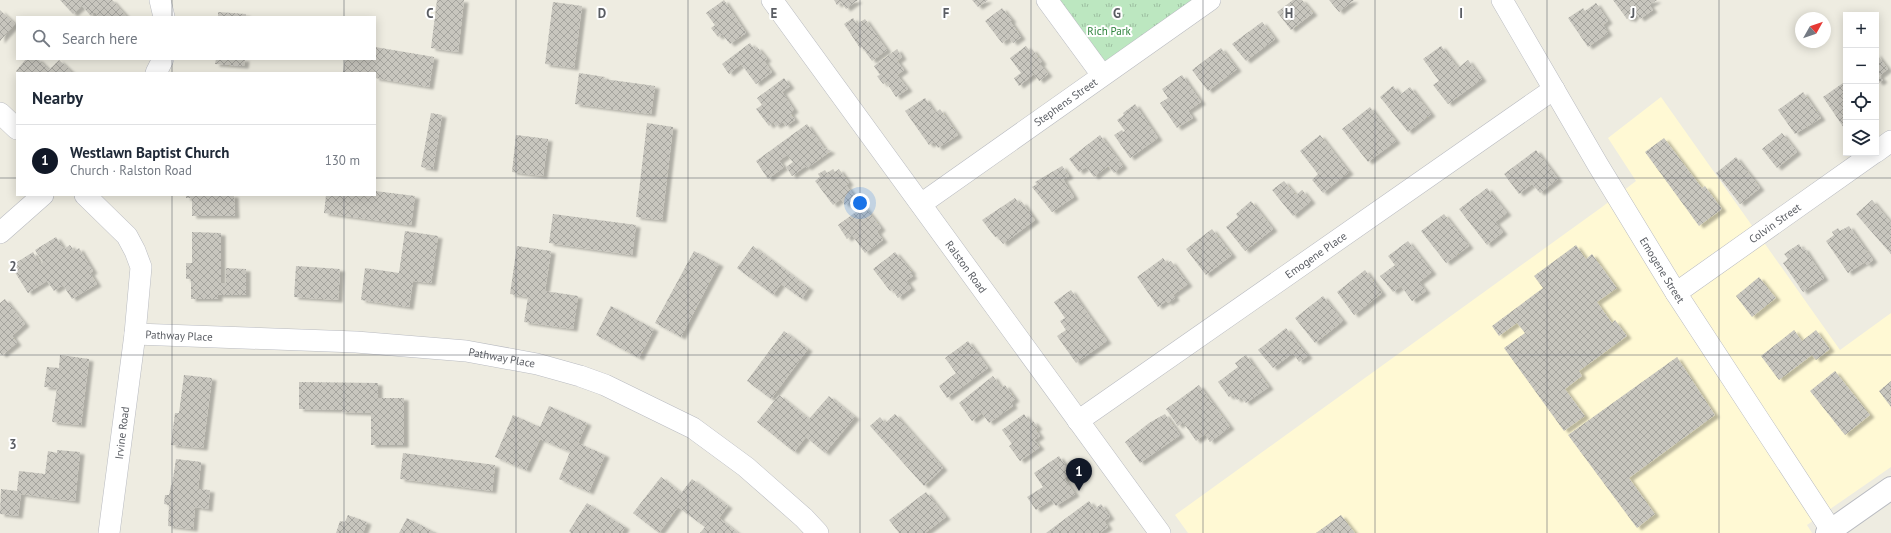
<!DOCTYPE html>
<html lang="en">
<head>
<meta charset="utf-8">
<style>
  :root { --surface:#fff; --page:#f2f2f3; --text:#1f2937; --muted:#747a83; --line:#e0e1e3; --accent:#111827 }
  body { margin:0; font-family:"PT Sans",sans-serif; background:var(--page); color:var(--text) }
  .controls { position:absolute; right:12px; top:12px; display:grid; overflow:hidden; border-radius:0px; box-shadow:0 2px 10px #0003 }
  .controls button { width:36px; height:36px; display:grid; place-items:center; padding:0; border:0; border-bottom:1px solid var(--line); background:var(--surface); color:var(--text); font:20px sans-serif }
  .compass { position:absolute; left:1795px; top:12px; width:36px; height:36px; border-radius:50%; background:var(--surface); box-shadow:0 2px 10px #0003; rotate:50deg }
  .you { position:absolute; left:860px; top:203px; width:14px; height:14px; margin:-10px; border:3px solid #fff; border-radius:50%; background:#1a73e8; box-shadow:0 0 0 6px #1a73e833 }
  .badge { display:grid; place-items:center; width:26px; height:26px; border-radius:50%; background:var(--accent); color:#fff; font-size:13px; font-weight:700 }
  .pin { position:absolute; translate:-50% -33px; filter:drop-shadow(0 1px 2px #0008) }
  .pin::after { content:''; position:absolute; top:21px; width:14px; height:12px; background:inherit; clip-path:polygon(0 0,100% 0,50% 100%) }
  .list { margin:0; padding:0; list-style:none }
  h2 { display:flex; justify-content:space-between; align-items:center; height:52px; margin:0; padding:0 16px; font-size:17px }
  h2 small { font-size:13px; font-weight:400; color:var(--muted) }
  .list li { display:grid; grid-template-columns:26px 1fr auto; gap:12px; align-items:center; box-sizing:border-box; height:72px; padding:0 16px; border-top:1px solid var(--line) }
  .list b { display:block; font-size:15px; white-space:nowrap }
  .list p { margin:0; font-size:13px; white-space:nowrap; color:var(--muted) }
  .list em { font-size:13px; font-style:normal; color:var(--muted) }
  .icon { flex:none; width:22px; height:22px; fill:none; stroke:currentColor; stroke-width:2; stroke-linecap:round; stroke-linejoin:round }
  .map { position:relative; flex:none; width:1891px; height:533px; overflow:hidden }
  .search { position:absolute; background:var(--surface); box-shadow:0 2px 10px #0003; left:16px; top:16px; width:360px; height:44px; display:flex; align-items:center; gap:10px; box-sizing:border-box; padding:0 14px; border-radius:0px; color:var(--muted); font-size:15px }
  .panel { position:absolute; background:var(--surface); box-shadow:0 2px 10px #0003; left:16px; top:72px; width:360px; height:124px; border-radius:0px }
  .map>svg:first-child { display:block }
  .commercial { fill:#fff9d4 }
  .park { fill:url(#park-tufts) }
  .building { fill:url(#building-cross-hatch); filter:url(#shadow) }
  .lines { fill:none; stroke-linecap:round; stroke-linejoin:round }
  .minor-casing { stroke:#b9bbc1; stroke-width:22 }
  .tertiary-casing { stroke:#b9bbc1; stroke-width:24 }
  .minor { stroke:#fff; stroke-width:21 }
  .tertiary { stroke:#fff; stroke-width:22 }
  .grid { fill:none; stroke:#5a5d63; stroke-width:1; stroke-opacity:0.55 }
  .labels { text-anchor:middle; stroke-width:4; stroke-linejoin:round; paint-order:stroke }
  .park-label { font-size:11px; fill:#2f843d; stroke:#fff }
  .street-label { font-size:11px; fill:#5a5d63; stroke:#fff }
  .grid-label { font-size:13px; text-anchor:middle; font-weight:bold; fill:#5a5d63; stroke:#fff; stroke-width:4; stroke-linejoin:round; paint-order:stroke }
</style>
</head>
<body>
<div class="map">
<svg width="1891" height="533" viewBox="0 0 1891 533">
  <defs>
    <pattern id="park-tufts" width="24" height="20" patternUnits="userSpaceOnUse"><rect width="24" height="20" fill="#bce7c0"/><path d="M3 7l-1-3M5 7V3M7 7l1-3M15 17l-1-3M17 17v-4M19 17l1-3" fill="none" stroke="#9cbea0"/></pattern>
    <pattern id="building-cross-hatch" width="8" height="8" patternUnits="userSpaceOnUse"><rect width="8" height="8" fill="#c8c6be"/><path d="M0 0l8 8M0 8l8-8" fill="none" stroke="#a5a49e"/></pattern>
    <filter id="shadow"><feDropShadow dx="4.5" dy="2.5" stdDeviation="1" flood-color="#0004"/></filter>
  </defs>
  <rect width="100%" height="100%" fill="#eeece1"/>
  <path class="commercial" d="M1661,97L1840,350L1891,313V467L1807,525L1812,533H1188L1175,515L1602,207L1636,181L1608,138Z"/>
  <path class="park" d="M1047,0H1198L1102,75Z"/>
  <path class="building" d="M60,0H112L127,17H99L95,12L91,16L82,6L73,14Z
    M437,0H464L458,52L431,48Z
    M724,0L746,33L730,44L722,34L718,37L711,28L715,25L706,13Z
    M834,0H858L846,9L841,2L837,5Z
    M972,0H988L978,7Z
    M1293,0H1302L1313,13L1291,30L1277,12Z
    M1329,0H1354L1339,12Z
    M1613,0H1657L1649,5L1653,10L1640,19L1636,14L1631,20L1629,18L1627,19Z
    M553,2L582,6L574,68L545,64Z
    M1596,3L1608,21L1603,25L1608,33L1588,47L1568,18L1583,8L1585,11Z
    M1002,8L1012,20L1010,21L1021,37L1013,43L1009,38L1002,43L985,21Z
    M0,10L15,24L0,41Z
    M218,12L246,14V17H218Z
    M853,18L857,24L865,19L887,50L872,61L862,47L860,48L844,24Z
    M1262,22L1275,39L1246,61L1232,44Z
    M750,43L754,49L757,47L767,59L764,61L772,72L756,84L741,64L729,74L722,64Z
    M1026,46L1030,51L1032,49L1042,62L1040,64L1048,74L1039,81L1034,74L1019,86L1014,78L1021,73L1010,58Z
    M1441,46L1458,68L1468,60L1482,79L1448,104L1433,85L1439,81L1423,59Z
    M375,47L434,57L429,87L375,78V73L343,72L345,59H375Z
    M1221,48L1237,69L1208,91L1192,70Z
    M897,49L902,57L897,61L904,70L897,75L908,89L896,97L886,82L883,84L877,76L880,75L874,66Z
    M1876,53L1888,69L1879,76L1883,80L1879,83L1876,80Z
    M26,59H38L49,70L59,60L73,73H18L16,71Z
    M216,59H245L244,66L215,64Z
    M579,73L605,77L604,79L655,86L651,114L575,104Z
    M1182,75L1201,102L1188,111L1193,118L1177,128L1160,103L1168,98L1162,89Z
    M784,78L790,86L782,92L794,110L790,113L795,120L786,126L783,122L776,126L773,122L769,126L756,109L762,105L757,98Z
    M1843,83L1846,88V126L1844,128L1823,97Z
    M1393,86L1400,95L1410,87L1431,114L1408,132L1380,97Z
    M1803,92L1821,118L1795,134L1778,110Z
    M925,98L935,113L940,109L958,135L938,148L934,142L929,145L905,111Z
    M1135,104L1158,138L1130,158L1114,135L1122,130L1123,132L1125,131L1117,120L1124,115L1123,113Z
    M1370,107L1396,141L1368,162L1342,129Z
    M431,113L442,115L433,169L421,167Z
    M647,123L673,127L662,220L636,217Z
    M807,124L824,148L831,151L807,168L806,166L792,176L786,167L793,162L787,155L779,161L784,167L768,179L756,161Z
    M1782,133L1797,152L1777,168L1762,149Z
    M516,135L548,139L543,176L512,172Z
    M1100,135L1123,166L1114,173L1108,166L1094,177L1086,167L1079,172L1069,159Z
    M1320,135L1349,172L1323,193L1312,180L1318,174L1300,151Z
    M1664,138L1702,188L1705,186L1722,209L1699,226L1645,152Z
    M1536,150L1558,179L1540,193L1532,184L1519,194L1504,174Z
    M1736,157L1760,188L1740,204L1716,173Z
    M1062,166L1069,176L1063,179L1074,197L1052,212L1032,187L1037,184L1035,182Z
    M833,169L835,172L839,169L849,183L846,185L855,197L845,205L841,199L833,205L815,181L820,177L818,174L825,170L827,173Z
    M1284,181L1296,195L1302,190L1311,201L1293,216L1272,190Z
    M1487,188L1507,213L1495,222L1503,232L1487,245L1459,209Z
    M375,191L415,196L411,225L324,213L326,195H375Z
    M186,195H234L235,216H192V198H186Z
    M1015,198L1019,204L1022,202L1035,220L1003,244L997,236L995,237L982,220Z
    M1872,200L1891,223V254L1856,214Z
    M1251,201L1273,229L1245,251L1226,227L1238,217L1236,214Z
    M864,206L881,228L877,232L883,240L865,253L852,235L847,239L838,225Z
    M553,214L636,225L632,255L549,243Z
    M1444,214L1469,246L1446,263L1421,231Z
    M1849,226L1873,260L1867,265L1865,262L1848,273L1826,241L1834,235L1832,232L1838,228L1840,231Z
    M1212,229L1232,255L1206,275L1186,249Z
    M405,231L438,236L431,283L413,281L409,307L361,300L365,268L399,273Z
    M192,232L221,233V283H226V268L246,269V295H218V299H191V279H186V263H192Z
    M56,237L64,249L70,245L74,251L79,248L93,271L90,273L97,284L72,299L63,285L54,291L47,281L28,293L11,266L33,252L40,264L43,262L35,250Z
    M1408,241L1432,272L1419,282L1426,291L1412,301L1401,286L1393,292L1380,276L1395,265L1388,256Z
    M1799,244L1802,249L1804,248L1824,278L1803,292L1783,263L1788,259L1784,254Z
    M1576,245L1586,259L1592,254L1617,288L1597,302L1612,323L1615,320L1627,336L1579,371L1582,376L1565,389L1585,416L1564,431L1504,348L1525,333L1517,323L1499,336L1492,326L1543,288L1534,276Z
    M517,246L551,251L545,291L578,296L573,329L524,322L528,297L510,294Z
    M753,246L809,288L802,299L781,284L773,295L737,268Z
    M694,251L719,264L681,337L655,323Z
    M895,252L912,272L910,273L913,276L906,281L911,288L898,298L892,289L890,291L873,269Z
    M1163,258L1167,264L1171,261L1188,284L1173,295L1175,298L1168,303L1166,301L1158,307L1137,277Z
    M296,266L340,269L338,300L294,297Z
    M1365,270L1382,293L1354,315L1337,292Z
    M1759,277L1776,298L1752,317L1736,296Z
    M1071,290L1107,341L1076,363L1057,336L1066,330L1060,321L1065,318L1054,302Z
    M1323,296L1343,321L1315,343L1295,318Z
    M5,299L25,324L12,336L17,343L2,355L0,353V303Z
    M611,306L654,329L639,358L596,335Z
    M1286,328L1308,356L1299,362L1293,353L1273,368L1258,350Z
    M1794,330L1802,341L1816,330L1830,349L1816,360L1812,355L1779,380L1761,356Z
    M784,331L808,349L771,399L747,381Z
    M968,341L988,368L947,398L939,386L956,373L945,358Z
    M60,355L89,359L81,425L52,422L57,388L44,387L47,367L59,368Z
    M1246,355L1269,387L1246,403L1241,397L1237,400L1233,395L1229,397L1218,382L1238,367L1235,363Z
    M1677,357L1715,415L1629,478L1655,514L1637,528L1568,435Z
    M1835,371L1870,415L1845,435L1810,391Z
    M184,375L212,378L203,448L171,445L175,413H179Z
    M993,376L1001,388L1005,385L1015,399L1011,402L1013,406L989,423L982,413L972,421L959,403Z
    M1891,381V407L1879,391Z
    M299,382L378,383V398H404V445H371V413L341,412V410L299,409Z
    M1199,385L1230,427L1210,442L1205,434L1196,441L1183,422L1178,426L1166,409Z
    M779,395L809,419L829,396L855,417L825,453L806,437L794,452L757,422Z
    M549,406L587,423L578,443L605,455L589,492L559,479L570,452L540,439L526,470L495,457L513,415L540,427Z
    M895,414L943,468L924,486L870,426L880,417L885,423Z
    M1024,414L1030,423L1033,421L1038,427L1035,429L1040,436L1034,440L1040,447L1020,461L1009,446L1012,444L1002,430Z
    M1165,414L1180,435L1140,463L1125,442L1149,423Z
    M57,450L80,452L75,501L21,494L18,516L0,514L1,489L17,491L19,471L45,474L48,451L57,453Z
    M403,453L495,465L492,491L400,479Z
    M1059,456L1071,474L1064,478L1075,494L1056,506L1051,500L1036,510L1027,497L1043,487L1034,473Z
    M176,459L201,462L198,489L210,490L208,509L195,507L193,529L168,526L169,505L164,504L165,495H169L171,485H172Z
    M661,477L681,493L692,479L728,506L719,518L738,533H700L705,527L678,507L659,533L633,513Z
    M926,492L946,517L925,533H899L889,520Z
    M1089,501L1095,509L1101,504L1104,508L1110,517L1104,521L1108,527L1100,533H1046Z
    M587,503L625,527L622,533H571L569,531Z
    M348,515L367,522L363,533H336L340,521L345,522Z
    M1341,515L1355,533H1316Z
    M407,518L436,533H399Z"/>
  <g class="lines">
    <defs>
      <g id="minor">
        <path d="M160,0L164,17"/>
        <path id="s1" d="M772,0L1160,533"/>
        <path d="M1047,0L1102,75"/>
        <path id="s2" d="M1502,0L1598,165L1676,293L1833,533"/>
        <path d="M156,73L163,59"/>
        <path d="M0,113L17,129"/>
        <path d="M1876,152L1891,141"/>
        <path d="M85,195L127,236L135,251L141,267L135,334L109,533"/>
        <path id="s3" d="M921,204L1210,0"/>
        <path d="M0,233L43,195"/>
        <path id="s4" d="M1676,293L1874,153"/>
        <path id="s5" d="M135,334L356,342L466,351L537,364L580,376L605,385L693,428L746,467L804,518L818,533"/>
        <path id="s6" d="M1078,421L1554,89"/>
      </g>
      <path id="tertiary" d="M1827,533L1891,488"/>
    </defs>
    <use href="#minor" class="minor-casing"/>
    <use href="#tertiary" class="tertiary-casing"/>
    <use href="#minor" class="minor"/>
    <use href="#tertiary" class="tertiary"/>
  </g>
  <path class="grid" d="M172,0V17M344,0V17M516,0V533M688,0V533M860,0V533M1031,0V533M1203,0V533M1375,0V533M1547,0V533M1719,0V533M172,59V73M344,59V73M0,178H17M375,178H1891M172,195V533M344,195V533M0,355H1891"/>
  <g class="labels">
    <g class="park-label">
      <text x="1109" y="35">Rich Park</text>
    </g>
    <g class="street-label">
      <text dy="4" stroke="none"><textPath href="#s3" startOffset="177">Stephens Street</textPath></text>
      <text dy="4" stroke="none"><textPath href="#s4" startOffset="121">Colvin Street</textPath></text>
      <text dy="4" stroke="none"><textPath href="#s6" startOffset="290">Emogene Place</textPath></text>
      <text dy="4" stroke="none"><textPath href="#s1" startOffset="330">Ralston Road</textPath></text>
      <text dy="4" stroke="none"><textPath href="#s2" startOffset="314">Emogene Street</textPath></text>
      <text dy="4" stroke="none"><textPath href="#s5" startOffset="44">Pathway Place</textPath></text>
      <text dy="4" stroke="none"><textPath href="#s5" startOffset="368">Pathway Place</textPath></text>
      <text transform="translate(122 433) rotate(-83)" y="4">Irvine Road</text>
    </g>
  </g>
  <g class="grid-label">
    <text x="430" y="18">C</text>
    <text x="602" y="18">D</text>
    <text x="774" y="18">E</text>
    <text x="946" y="18">F</text>
    <text x="1117" y="18">G</text>
    <text x="1289" y="18">H</text>
    <text x="1461" y="18">I</text>
    <text x="1633" y="18">J</text>
    <text x="13" y="271">2</text>
    <text x="13" y="449">3</text>
  </g>
</svg>
<div class="controls">
<button>+</button>
<button>−</button>
<button><svg class="icon" aria-label="locate" viewBox="0 0 24 24"><circle cx="12" cy="12" r="6"/><path d="M12 2v4M12 18v4M2 12h4M18 12h4"/></svg></button>
<button><svg class="icon" aria-label="layers" viewBox="0 0 24 24"><path d="M12 4l9 5-9 5-9-5zM3 14l9 5 9-5"/></svg></button>
</div>
<svg class="compass" viewBox="-18 -18 36 36"><path d="M0-13l5 13h-10z" fill="#e53935"/><path d="M0 13l5-13h-10z" fill="#747a83"/></svg>
<div class="you"></div>
<div class="pin badge" style="left:1079px;top:491px">1</div>
<div class="search"><svg class="icon" aria-label="search" viewBox="0 0 24 24"><circle cx="10" cy="10" r="6"/><path d="M15 15l6 6"/></svg>Search here</div>
<section class="panel">
<h2>Nearby<small></small></h2>
<ul class="list">
<li><span class="badge">1</span><div><b>Westlawn Baptist Church</b><p>Church · Ralston Road</p></div><em>130 m</em></li>
</ul>
</section>
</div>
</body>
</html>
